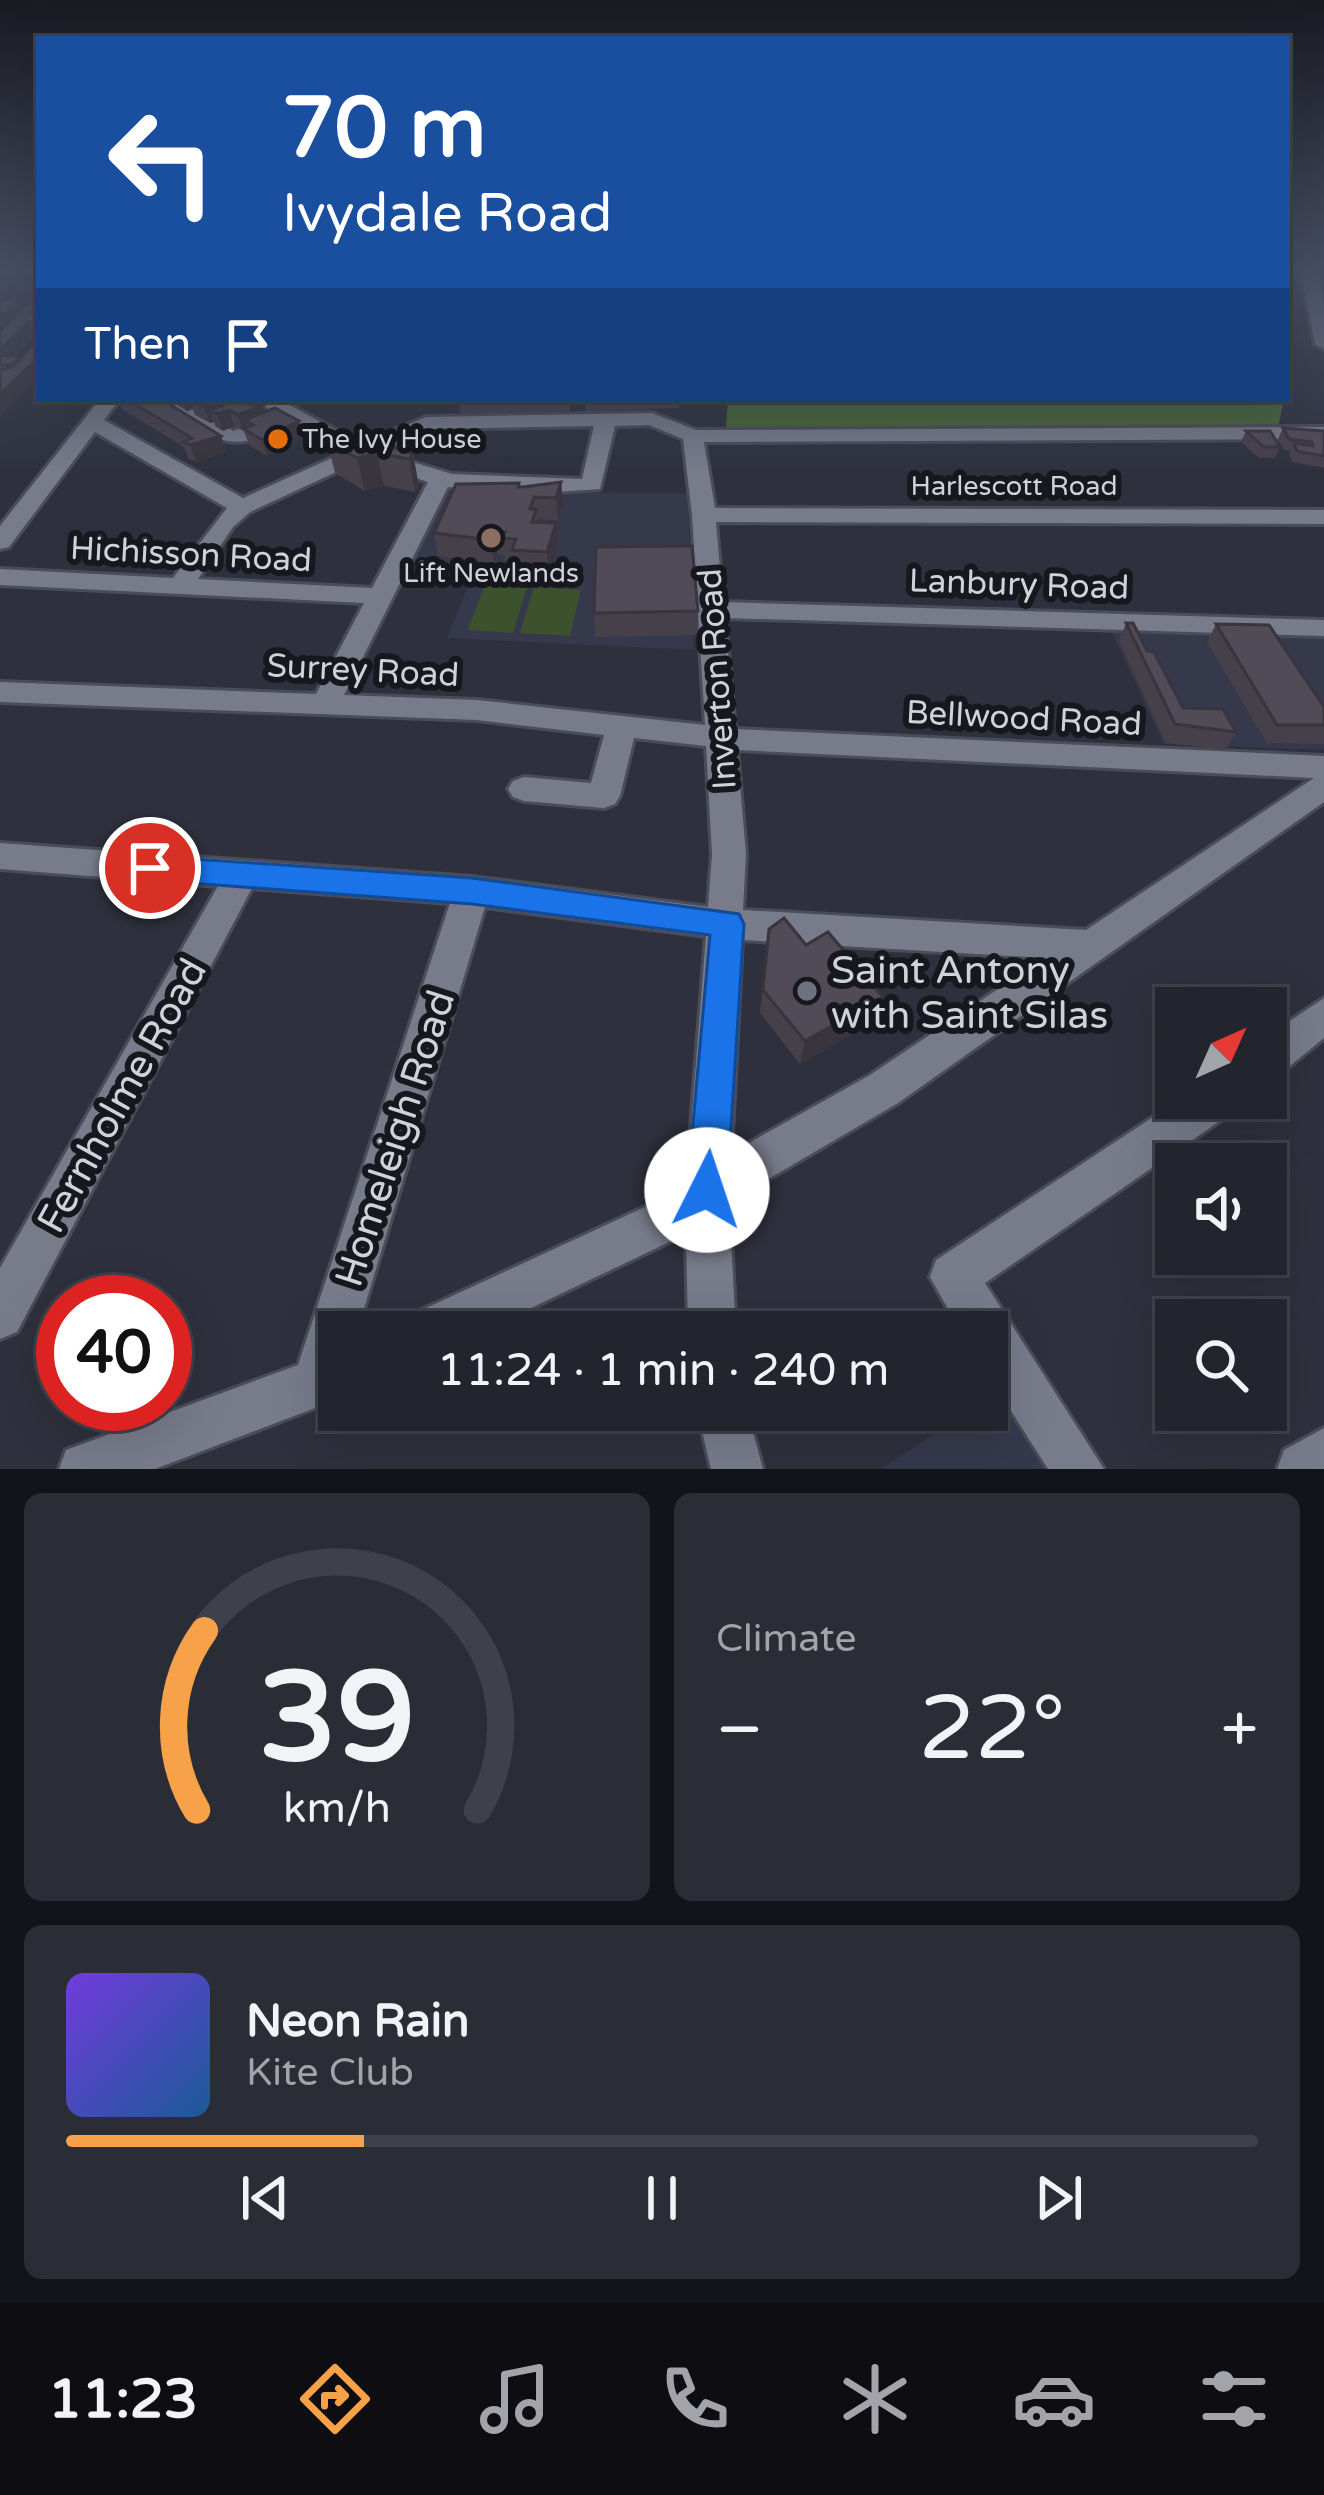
<!DOCTYPE html>
<html lang="en">
<head>
<meta charset="utf-8">
<style>
  :root { --surface:#22242e; --page:#2a2c36; --text:#f1f3f6; --muted:#a2a4aa; --line:#3f414a; --accent:#f7a149 }
  body { margin:0; font-family:"Varela Round",sans-serif; background:var(--page); color:var(--text); height:100vh; display:flex; flex-direction:column; font-size:45px; white-space:nowrap }
  * { box-sizing:border-box; margin:0 }
  p { font-size:39px; color:var(--muted) }
  .icon { flex:none; width:66px; height:66px; fill:none; stroke:currentColor; stroke-width:2; stroke-linecap:round; stroke-linejoin:round }
  .map { position:relative; height:1469px; overflow:hidden }
  .drawer { display:flex; flex-direction:column; gap:24px; padding:24px; background:#131419; flex:1 }
  .drawer>* { flex:none }
  .hud { position:absolute; left:36px; top:36px; width:1254px; height:366px; border-radius:0px; box-shadow:0 12px 48px #0002,0 0 0 3px var(--line); background:#1a4fa0; color:#fff; overflow:hidden }
  .needle { width:78px; rotate:45deg }
  .controls { position:absolute; left:1155px; top:987px; display:grid; gap:24px }
  .controls a { display:grid; place-items:center; width:132px; height:132px; border-radius:0px; background:var(--surface); box-shadow:0 12px 48px #0002,0 0 0 3px var(--line); font-size:60px }
  .speed { position:absolute; left:36px; top:1275px; display:flex; gap:24px; font-size:60px; font-weight:700; text-align:center }
  .speed>* { display:grid; place-content:center; width:156px; height:156px; border-radius:50%; background:var(--surface); box-shadow:0 12px 48px #0002,0 0 0 3px var(--line); line-height:1 }
  .speed .limit { border:18px solid #d22; background:#fff; color:#111 }
  .pin { position:absolute; display:grid; place-items:center; width:102px; height:102px; color:#fff; margin:-51px; border:6px solid #fff; border-radius:50%; box-shadow:0 3px 12px #0007 }
  .me { position:absolute; width:132px; margin:-66px; rotate:4deg; stroke-linejoin:round; filter:drop-shadow(0 0 9px #0008) }
  .turn { display:flex; align-items:center; gap:42px; height:252px; padding:0 48px; font-size:54px }
  .turn .icon { width:156px; height:156px; stroke-width:2.5 }
  .turn b { display:block; font-size:84px; line-height:102px }
  .then { display:flex; align-items:center; height:114px; padding:0 48px; background:#0003; gap:24px; font-size:45px }
  .big { font-size:90px; font-weight:600; line-height:1.1 }
  .drawer .card { flex:1; display:flex; flex-direction:column; justify-content:center; gap:18px; min-width:0; padding:0 42px; border-radius:18px; background:var(--page) }
  .drawer .dial { align-items:center; gap:0 }
  .dial svg { height:312px; overflow:visible; fill:none; stroke:var(--line); stroke-width:7; stroke-linecap:round; text-anchor:middle }
  .dial text { fill:var(--text); stroke:none }
  .song { display:flex; align-items:center; gap:36px }
  .cover { width:144px; height:144px; border-radius:18px; background:linear-gradient(135deg,hsl(260 70% 55%),hsl(210 70% 35%)) }
  .played { height:12px; border-radius:6px; background:linear-gradient(90deg,var(--accent) 25%,var(--line) 25%) }
  .keys { display:flex; justify-content:space-around; direction:ltr }
  .heat { display:flex; justify-content:space-between; align-items:center; font-size:66px; direction:ltr }
  .drawer .tiles { flex:1; display:grid; gap:24px; grid-template-columns:1fr 1fr }
  .card:last-child { grid-column:span 2 }
  .trip { position:absolute; left:318px; top:1311px; width:690px; height:120px; border-radius:0px; background:var(--surface); box-shadow:0 12px 48px #0002,0 0 0 3px var(--line); font-weight:600; line-height:120px; text-align:center }
  .tab-bar { display:flex; height:192px; justify-content:space-around; align-items:center; background:#0e0e12; color:var(--muted) }
  .tab-bar .icon { width:84px; height:84px }
  .tab-bar .selected { color:var(--accent) }
  .tab-bar b { font-size:54px; color:var(--text) }
  .map>svg:first-child { display:block }
</style>
</head>
<body>
<div class="map">
<svg width="1324" height="1469" viewBox="0 0 1324 1469">
  <rect width="100%" height="100%" fill="#2e303d"/>
  <g fill="#36394c">
    <path d="M 443,492 L 688,493 L 694,650 L 447,638 L 471,579 L 405,574 Z"/>
    <path d="M 1111,630 L 1324,635 L 1324,750 L 1164,744 Z"/>
    <path d="M 1000,1390 L 1050,1469 L 881,1469 L 970,1410 L 987,1410 L 987,1398 Z"/>
  </g>
  <g fill="#3b522d">
    <path d="M 485,585 L 527,587 L 513,633 L 468,630 Z"/>
    <path d="M 534,587 L 581,590 L 570,636 L 520,633 Z"/>
  </g>
  <path fill="#486634" d="M 728,399 L 1284,399 L 1277,433 L 738,435 L 726,427 Z"/>
  <g fill="none" stroke-linecap="round" stroke-linejoin="round">
    <g stroke="#4a4c57" stroke-width="6">
      <g id="minor">
        <path d="M 1300,269 L 1316,269 L 1324,305 L 1324,349 L 1315,344 Z"/>
        <path d="M 100,399 L 120,399 L 104,420 L 243,498 L 345,452 L 291,423 C 230,458 215,439 161,407 L 161,399 L 175,399 L 233,431 L 279,416 L 254,399 L 278,399 L 362,444 L 426,417 L 652,413 L 696,430 L 1324,427 L 1324,439 L 704,442 L 715,508 L 1324,510 L 1324,524 L 716,522 L 723,602 L 1324,620 L 1324,636 L 725,618 L 735,729 L 1324,756 L 1324,802 L 898,1103 L 729,1202 L 736,1332 L 688,1332 L 686,1234 L 481,1332 L 404,1332 L 411,1315 L 686,1188 L 706,936 L 485,907 L 357,1332 L 339,1332 L 339,1399 L 155,1469 L 59,1469 L 66,1450 L 298,1365 L 450,903 L 252,888 L 17,1332 L 0,1339 L 0,1268 L 218,886 L 0,869 L 0,843 L 472,877 L 708,907 L 712,854 L 706,746 L 634,738 L 620,796 L 615,804 L 604,808 L 524,801 L 513,797 L 508,789 L 513,781 L 524,777 L 591,783 L 604,735 L 477,720 L 0,702 L 0,682 L 316,694 L 364,603 L 0,585 L 0,569 L 173,578 L 227,508 L 95,432 L 9,547 L 0,549 L 0,526 ZM 649,425 L 683,439 L 692,515 L 705,725 L 477,700 L 344,695 L 448,487 L 527,494 L 600,489 L 615,426 ZM 594,426 L 582,479 L 452,474 L 380,452 L 429,429 ZM 362,460 L 428,482 L 372,588 L 198,579 L 233,527 L 250,512 ZM 737,750 L 1314,778 L 1086,930 L 743,910 L 746,854 ZM 742,940 L 1044,958 L 870,1075 L 731,1153 Z"/>
        <path d="M 1324,998 L 1324,1038 L 1280,1074 L 1266,1080 L 1266,1037 Z"/>
        <path d="M 1182,1098 L 1239,1098 L 1233,1112 L 985,1283 L 1104,1469 L 1048,1469 L 987,1373 L 987,1332 L 961,1332 L 930,1277 L 936,1260 Z"/>
        <path d="M 697,1410 L 747,1410 L 763,1469 L 711,1469 Z"/>
        <path d="M 1324,1428 L 1324,1469 L 1277,1469 L 1284,1450 Z"/>
      </g>
    </g>
    <use href="#minor" fill="#787b8a" fill-rule="evenodd"/>
  </g>
  <g fill="#46404b" fill-rule="evenodd">
    <path d="M 21,297 L 25,306 L 39,304 L 39,379 L 0,415 L 0,301 ZM 34,336 L 39,336 L 21,358 L 16,356 Z"/>
    <path d="M 118,399 L 161,399 L 221,436 L 226,452 L 196,462 L 188,458 L 184,447 L 122,409 Z"/>
    <path d="M 166,399 L 248,399 L 249,404 L 263,412 L 299,421 L 304,438 L 293,442 L 293,445 L 267,456 L 249,445 L 244,431 L 234,426 L 223,431 L 215,426 L 214,422 L 210,423 L 195,415 L 193,409 L 187,411 L 172,402 L 171,400 Z"/>
    <path d="M 458,399 L 570,399 L 570,411 L 460,414 Z"/>
    <path d="M 585,399 L 679,399 L 679,408 L 586,411 Z"/>
    <path d="M 1283,428 L 1324,431 L 1324,468 L 1292,462 L 1289,454 L 1291,451 L 1284,450 L 1278,439 Z"/>
    <path d="M 1246,431 L 1280,447 L 1275,458 L 1259,458 L 1241,442 Z"/>
    <path d="M 327,441 L 413,454 L 419,487 L 415,492 L 384,486 L 365,491 L 335,473 Z"/>
    <path d="M 561,482 L 563,505 L 558,520 L 537,519 L 537,522 L 556,523 L 558,546 L 549,575 L 515,573 L 513,562 L 505,561 L 505,555 L 497,554 L 494,563 L 438,556 L 434,533 L 520,487 Z"/>
    <path d="M 698,611 L 697,635 L 595,637 L 594,613 Z"/>
    <path d="M 1126,623 L 1147,651 L 1183,708 L 1236,732 L 1226,750 L 1166,743 L 1119,641 Z"/>
    <path d="M 1216,624 L 1324,707 L 1324,744 L 1267,743 L 1207,642 Z"/>
    <path d="M 766,952 L 876,1020 L 800,1064 L 760,1013 Z"/>
  </g>
  <g fill="#39343d">
    <path d="M 21,297 L 27,312 L 0,338 L 0,317 Z"/>
    <path d="M 28,322 L 34,336 L 7,365 L 0,365 L 0,350 Z"/>
    <path d="M 20,356 L 26,369 L 39,357 L 39,379 L 2,415 L 0,411 L 0,394 L 17,378 L 11,365 Z"/>
    <path d="M 183,399 L 189,399 L 193,409 L 187,411 Z"/>
    <path d="M 248,399 L 251,410 L 261,406 L 266,422 L 253,425 L 245,420 L 248,429 L 243,431 L 238,415 L 243,401 Z"/>
    <path d="M 216,403 L 219,414 L 229,410 L 234,426 L 223,431 L 217,414 L 210,410 L 214,422 L 210,423 L 204,407 Z"/>
    <path d="M 299,421 L 304,438 L 293,442 L 293,445 L 267,456 L 262,440 Z"/>
    <path d="M 221,436 L 226,452 L 196,462 L 190,445 Z"/>
    <path d="M 377,453 L 384,486 L 365,491 L 357,458 Z"/>
    <path d="M 413,454 L 419,487 L 415,492 L 409,459 Z"/>
    <path d="M 561,482 L 563,505 L 558,520 L 556,498 Z"/>
    <path d="M 556,523 L 558,546 L 549,575 L 547,552 Z"/>
    <path d="M 494,531 L 497,554 L 494,563 L 491,540 Z"/>
    <path d="M 883,997 L 876,1020 L 800,1064 L 805,1041 Z"/>
  </g>
  <g fill="#514a57" stroke="#39343d" stroke-width="3">
    <path d="M 21,297 L 0,317 L 0,301 Z"/>
    <path d="M 39,304 L 32,312 L 39,310 L 39,321 L 28,322 L 0,350 L 0,332 L 26,305 Z"/>
    <path d="M 39,336 L 39,357 L 0,394 L 0,370 L 13,367 Z"/>
    <path d="M 0,356 L 20,356 L 11,365 L 0,365 Z"/>
    <path d="M 126,399 L 161,399 L 221,436 L 190,445 L 183,442 L 192,438 Z"/>
    <path d="M 190,399 L 248,399 L 243,401 L 248,404 L 261,406 L 238,415 L 229,410 L 217,414 L 210,410 L 222,406 L 216,403 L 204,407 Z"/>
    <path d="M 275,408 L 299,421 L 286,427 L 289,429 L 262,440 L 243,428 L 253,425 L 245,420 Z"/>
    <path d="M 1283,428 L 1324,431 L 1324,456 L 1297,451 L 1294,443 L 1313,446 L 1312,442 L 1289,439 Z"/>
    <path d="M 1246,431 L 1270,431 L 1280,447 L 1264,447 Z"/>
    <path d="M 347,432 L 413,454 L 409,459 L 377,453 L 357,458 L 327,441 Z"/>
    <path d="M 561,482 L 556,498 L 534,497 L 530,509 L 536,509 L 532,522 L 556,523 L 547,552 L 512,550 L 516,539 L 502,538 L 505,532 L 494,531 L 491,540 L 434,533 L 456,484 L 519,483 L 518,487 L 523,487 Z"/>
    <path d="M 692,546 L 698,611 L 594,613 L 596,547 Z"/>
    <path d="M 1126,623 L 1133,623 L 1147,651 L 1154,652 L 1183,708 L 1223,709 L 1236,732 L 1175,724 Z"/>
    <path d="M 1216,624 L 1269,625 L 1324,707 L 1324,725 L 1277,725 Z"/>
    <path d="M 784,918 L 806,945 L 828,932 L 883,997 L 805,1041 L 763,990 L 769,929 Z"/>
  </g>
  <linearGradient id="sky" x2="0" y2="1"><stop stop-color="#191a22"/><stop offset="0.57" stop-color="#464e62"/><stop offset="1" stop-color="#464e62" stop-opacity="0"/></linearGradient>
  <rect width="1324" height="474" fill="url(#sky)"/>
  <path fill="#1a73e8" stroke="#114b97" stroke-width="3" d="M 150,856 L 472,878 L 739,914 L 744,924 L 727,1190 L 722,1204 L 707,1210 L 693,1204 L 687,1190 L 710,935 L 472,904 L 150,880 L 139,877 L 135,868 L 139,860 Z"/>
  <circle fill="#e8710a" stroke="#17181e" stroke-width="4.5" cx="278" cy="439" r="12"/>
  <circle fill="#8d6e63" stroke="#17181e" stroke-width="4.5" cx="491" cy="538" r="12"/>
  <circle fill="#6b7280" stroke="#17181e" stroke-width="4.5" cx="807" cy="991" r="12"/>
  <g text-anchor="middle" stroke-width="12" stroke-linejoin="round" paint-order="stroke">
    <g font-size="27" fill="#d0d2da" stroke="#17181e" text-anchor="start">
      <text x="302" y="448">The Ivy House</text>
      <text x="491" y="582" text-anchor="middle">Lift Newlands</text>
    </g>
    <g font-size="27" fill="#d0d2da" stroke="#17181e">
      <text x="1014" y="495">Harlescott Road</text>
    </g>
    <g font-size="33" fill="#d0d2da" stroke="#17181e">
      <text transform="translate(191 553) rotate(3)" y="12">Hichisson Road</text>
      <text transform="translate(1019 583) rotate(2)" y="12">Lanbury Road</text>
      <text transform="translate(363 669) rotate(3)" y="12">Surrey Road</text>
      <text transform="translate(716 679) rotate(-94)" y="12">Inverton Road</text>
      <text transform="translate(1024 717) rotate(3)" y="12">Bellwood Road</text>
    </g>
    <g font-size="39" fill="#d0d2da" stroke="#17181e" text-anchor="start">
      <text x="831" y="983">Saint Antony<tspan x="831" dy="45">with Saint Silas</tspan></text>
    </g>
    <g font-size="39" fill="#d0d2da" stroke="#17181e">
      <text transform="translate(121 1095) rotate(-61)" y="14">Fernholme Road</text>
      <text transform="translate(394 1138) rotate(-72)" y="14">Homeleigh Road</text>
    </g>
  </g>
</svg>
<div class="controls">
<a><svg class="needle" viewBox="-14 -14 28 28"><path d="M0-13l5 13h-10z" fill="#e53935"/><path d="M0 13l5-13h-10z" fill="#a2a4aa"/></svg></a>
<a><svg class="icon" aria-label="sound" viewBox="0 0 24 24"><path d="M4 9h4l5-4v14l-5-4H4zM17 9q2 3 0 6"/></svg></a>
<a><svg class="icon" aria-label="search" viewBox="0 0 24 24"><circle cx="10" cy="10" r="6"/><path d="M15 15l6 6"/></svg></a>
</div>
<div class="speed"><div class="limit">40</div></div>
<div class="pin" style="left:150px;top:868px;background:#d93025"><svg class="icon" aria-label="arrive" viewBox="0 0 24 24"><path d="M6 21V4h12l-3 4 3 4H6"/></svg></div>
<svg class="me" style="left:707px;top:1190px" viewBox="-20 -20 40 40"><circle r="19" fill="#fff"/><path d="M0-13L10 11 0 6-10 11z" fill="#1a73e8"/></svg>
<div class="trip">11:24 · 1 min · 240 m</div>
<div class="hud">
<div class="turn"><svg class="icon" aria-label="left" viewBox="0 0 24 24"><path d="M17 20v-9H6M10 6l-5 5 5 5"/></svg><div><b>70 m</b>Ivydale Road</div></div>
<div class="then">Then<svg class="icon" aria-label="arrive" viewBox="0 0 24 24"><path d="M6 21V4h12l-3 4 3 4H6"/></svg></div>
</div>
</div>
<section class="drawer">
<div class="tiles">
<div class="card dial"><svg viewBox="0 0 100 80">
<path d="M14 69A42 42 0 1 1 86 69"/>
<path d="M14 69A42 42 0 0 1 16 23" stroke="#f7a149"/>
<text x="50" y="56" font-size="32" font-weight="700">39</text>
<text x="50" y="72" font-size="11">km/h</text>
</svg></div>
<div class="card"><p>Climate</p>
<div class="heat"><a>−</a><b class="big">22°</b><a>+</a></div>
</div>
<div class="card">
<div class="song"><i class="cover"></i><div><b>Neon Rain</b><p>Kite Club</p></div></div>
<div class="played"></div>
<div class="keys"><svg class="icon" aria-label="previous" viewBox="0 0 24 24"><path d="M18 5L8 12l10 7zM5 5v14"/></svg><svg class="icon" aria-label="pause" viewBox="0 0 24 24"><path d="M8 5v14M16 5v14"/></svg><svg class="icon" aria-label="next" viewBox="0 0 24 24"><path d="M6 5l10 7-10 7zM19 5v14"/></svg></div>
</div>
</div>
</section>
<nav class="tab-bar">
<b>11:23</b>
<svg class="icon selected" aria-label="directions" viewBox="0 0 24 24"><path d="M12 3l9 9-9 9-9-9zM9 14v-3h6M13 9l2 2-2 2"/></svg>
<svg class="icon" aria-label="music" viewBox="0 0 24 24"><path d="M9 18V5l10-2v13"/><circle cx="6" cy="18" r="3"/><circle cx="16" cy="16" r="3"/></svg>
<svg class="icon" aria-label="phone" viewBox="0 0 24 24"><path d="M5 4h4l2 5-3 2q2 4 5 5l2-3 5 2v4C11 20 4 13 5 4z"/></svg>
<svg class="icon" aria-label="climate" viewBox="0 0 24 24"><path d="M12 3v18M4 7l16 10M4 17L20 7"/></svg>
<svg class="icon" aria-label="car" viewBox="0 0 24 24"><path d="M5 17H2v-5l4-1 3-4h7l3 4 3 1v5h-3M9 17h6M6 11h13"/><circle cx="7" cy="17" r="2"/><circle cx="17" cy="17" r="2"/></svg>
<svg class="icon" aria-label="filters" viewBox="0 0 24 24"><path d="M4 7h16M4 17h16"/><circle cx="9" cy="7" r="2"/><circle cx="15" cy="17" r="2"/></svg>
</nav>
</body>
</html>
